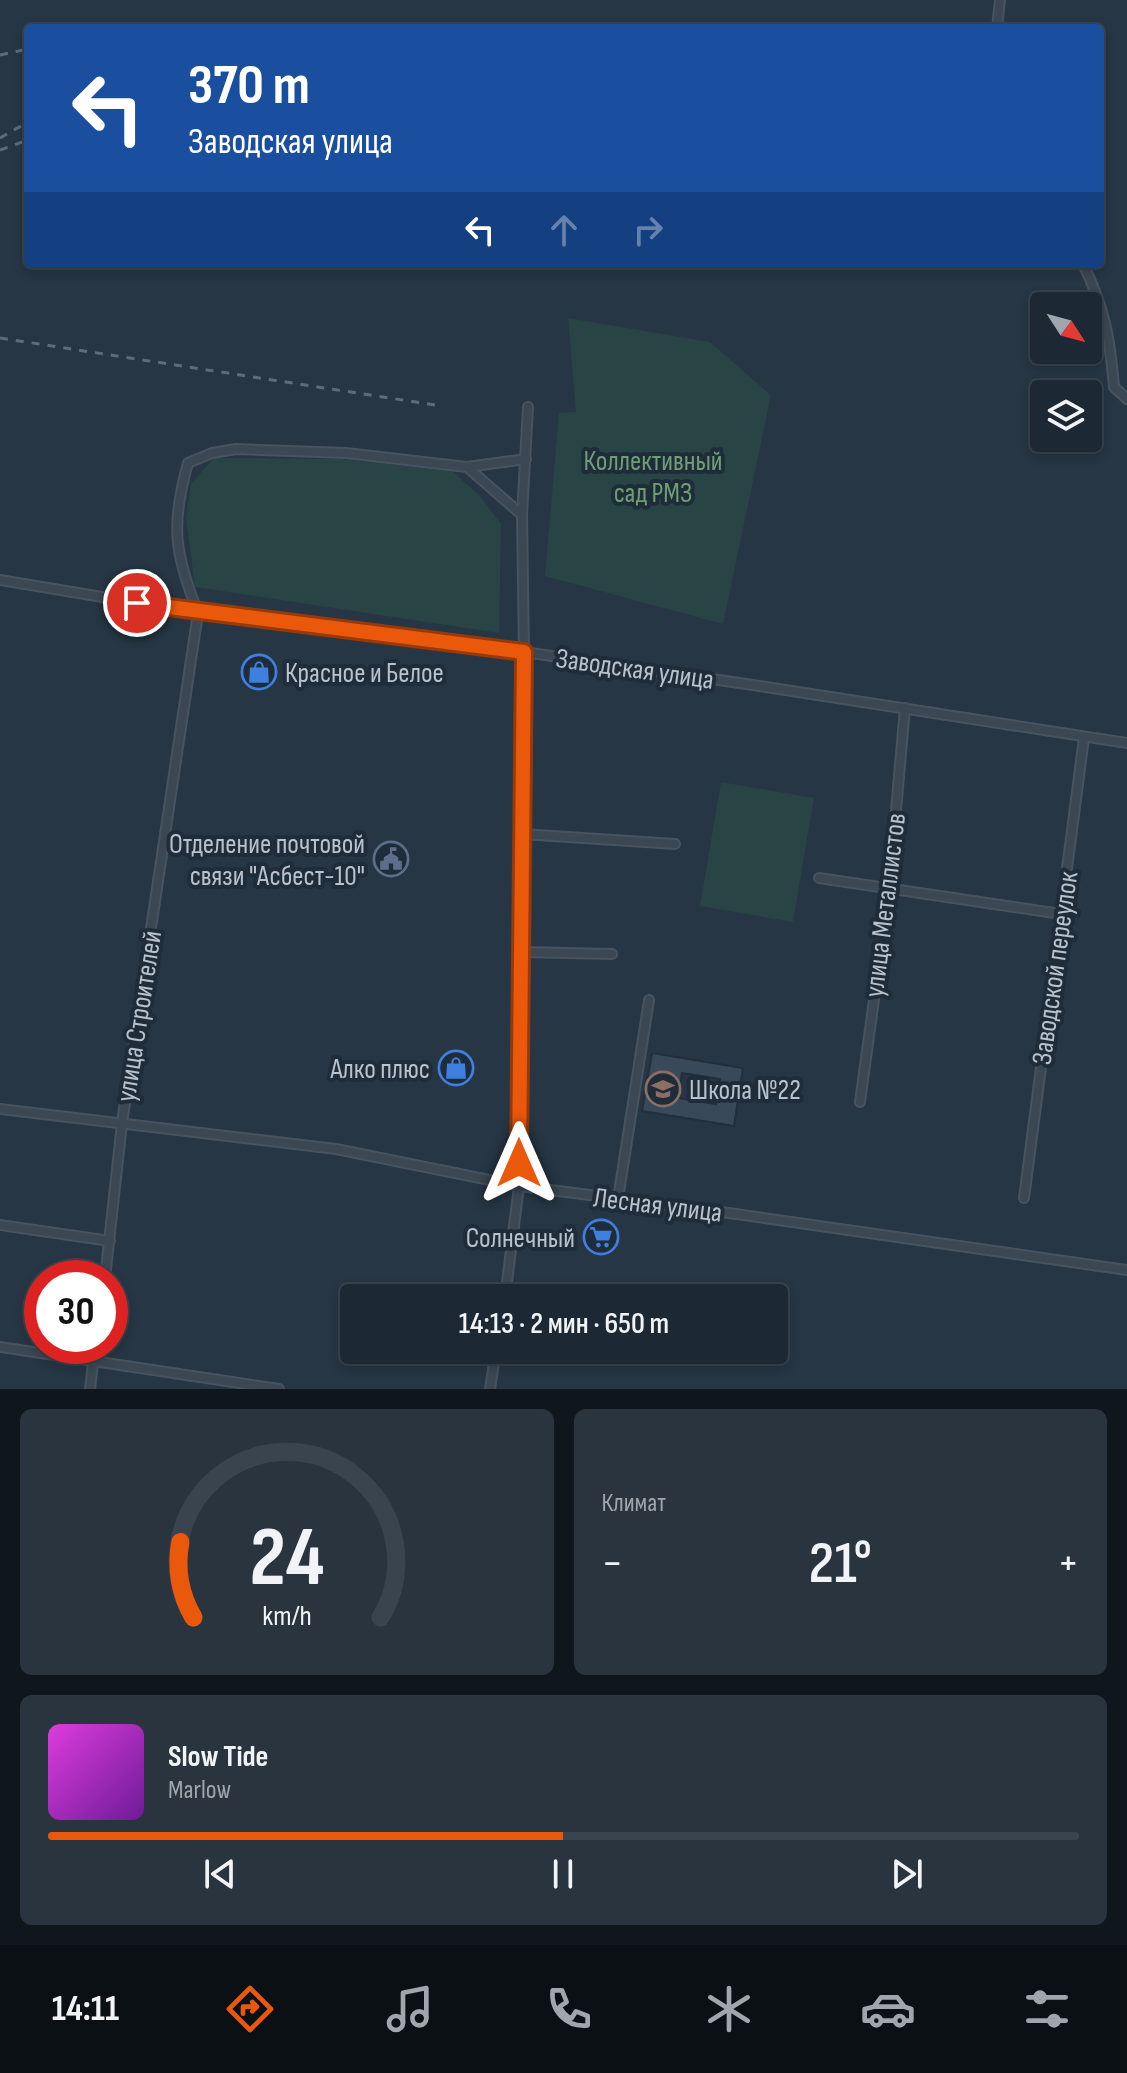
<!DOCTYPE html>
<html lang="ru">
<head>
<meta charset="utf-8">
<style>
  :root { --surface:#1c2833; --page:#29343f; --text:#f1f3f6; --muted:#a0a6ac; --line:#3a444e; --accent:#ea580c }
  body { margin:0; font-family:"Sofia Sans Condensed",sans-serif; background:var(--page); color:var(--text); height:100vh; display:flex; flex-direction:column; font-size:30px; white-space:nowrap }
  * { box-sizing:border-box; margin:0 }
  p { font-size:26px; color:var(--muted) }
  .icon { flex:none; width:44px; height:44px; fill:none; stroke:currentColor; stroke-width:2; stroke-linecap:round; stroke-linejoin:round }
  .map { position:relative; height:1389px; overflow:hidden }
  .sheet { display:flex; flex-direction:column; gap:20px; padding:20px; background:#0f161c; flex:1 }
  .sheet>* { flex:none }
  .top-card { position:absolute; left:24px; top:24px; width:1080px; height:244px; border-radius:8px; box-shadow:0 4px 12px #0003,0 0 0 2px var(--line); background:#1a4fa0; color:#fff; overflow:hidden }
  .needle { width:52px; rotate:126deg }
  .buttons { position:absolute; left:1030px; top:292px; display:grid; gap:16px }
  .buttons a { display:grid; place-items:center; width:72px; height:72px; border-radius:8px; background:var(--surface); box-shadow:0 4px 12px #0003,0 0 0 2px var(--line); font-size:40px }
  .speed { position:absolute; left:24px; top:1260px; display:flex; gap:16px; font-size:40px; font-weight:700; text-align:center }
  .speed>* { display:grid; place-content:center; width:104px; height:104px; border-radius:50%; background:var(--surface); box-shadow:0 4px 12px #0003,0 0 0 2px var(--line); line-height:1 }
  .speed .limit { border:12px solid #d22; background:#fff; color:#111 }
  .pin { position:absolute; display:grid; place-items:center; width:68px; height:68px; color:#fff; margin:-34px; border:4px solid #fff; border-radius:50%; box-shadow:0 2px 8px #0007 }
  .me { position:absolute; width:88px; margin:-44px; rotate:0deg; stroke-linejoin:round; filter:drop-shadow(0 0 6px #0008) }
  .turn { display:flex; align-items:center; gap:28px; height:168px; padding:0 32px; font-size:36px }
  .turn .icon { width:104px; height:104px; stroke-width:2.5 }
  .turn b { display:block; font-size:56px; line-height:68px }
  .lanes { display:flex; align-items:center; height:76px; padding:0 32px; background:#0003; justify-content:center; gap:40px; direction:ltr }
  .lanes .off { opacity:.35 }
  .big { font-size:60px; font-weight:600; line-height:1.1 }
  .sheet .card { flex:1; display:flex; flex-direction:column; justify-content:center; gap:12px; min-width:0; padding:0 28px; border-radius:12px; background:var(--page) }
  .sheet .dial { align-items:center; gap:0 }
  .dial svg { height:208px; overflow:visible; fill:none; stroke:var(--line); stroke-width:7; stroke-linecap:round; text-anchor:middle }
  .dial text { fill:var(--text); stroke:none }
  .song { display:flex; align-items:center; gap:24px }
  .cover { width:96px; height:96px; border-radius:12px; background:linear-gradient(135deg,hsl(300 70% 55%),hsl(280 70% 35%)) }
  .played { height:8px; border-radius:4px; background:linear-gradient(90deg,var(--accent) 50%,var(--line) 50%) }
  .keys { display:flex; justify-content:space-around; direction:ltr }
  .heat { display:flex; justify-content:space-between; align-items:center; font-size:44px; direction:ltr }
  .sheet .tiles { flex:1; display:grid; gap:20px; grid-template-columns:1fr 1fr }
  .card:last-child { grid-column:span 2 }
  .trip { position:absolute; left:340px; top:1284px; width:448px; height:80px; border-radius:8px; background:var(--surface); box-shadow:0 4px 12px #0003,0 0 0 2px var(--line); font-weight:600; line-height:80px; text-align:center }
  .menu { display:flex; height:128px; justify-content:space-around; align-items:center; background:#0b1014; color:var(--muted) }
  .menu .icon { width:56px; height:56px }
  .menu .current { color:var(--accent) }
  .menu b { font-size:36px; color:var(--text) }
  .map>svg:first-child { display:block }
</style>
</head>
<body>
<div class="map">
<svg width="1127" height="1389" viewBox="0 0 1127 1389">
  <rect width="100%" height="100%" fill="#263644"/>
  <g fill="#294445">
    <path d="M 568,318 L 710,342 L 771,395 L 723,624 L 545,576 L 559,413 L 576,412 Z"/>
    <path d="M 214,458 L 340,459 L 452,471 L 480,496 L 501,524 L 499,633 L 195,587 L 186,518 L 191,484 Z"/>
    <path d="M 721,782 L 814,798 L 793,922 L 700,906 Z"/>
  </g>
  <path fill="#384a5a" stroke="#222e3b" stroke-width="2" fill-rule="evenodd" d="M 652,1053 L 743,1068 L 734,1126 L 642,1111 ZM 682,1073 L 720,1079 L 716,1104 L 678,1098 Z"/>
  <g fill="none" stroke-linecap="round" stroke-linejoin="round">
    <g stroke="#485360" stroke-width="12">
      <g id="minor">
        <path d="M 997,28 L 1000,0"/>
        <path d="M 1083,264 C 1105,309 1110,338 1114,387 L 1127,399"/>
        <path d="M 467,467 L 526,459"/>
        <path d="M 0,580 L 198,613 L 524,652 L 753,685 L 1127,743"/>
        <path d="M 522,834 L 675,844"/>
        <path d="M 819,878 L 1061,914"/>
        <path d="M 521,952 L 612,954"/>
        <path d="M 860,1102 L 889,890 L 905,708"/>
        <path d="M 0,1109 L 336,1149 L 519,1186 L 715,1211 L 1127,1270"/>
        <path d="M 1024,1198 L 1084,738"/>
        <path d="M 618,1199 L 649,1000"/>
        <path d="M 0,1225 L 110,1241"/>
        <path d="M 105,1278 L 122,1123 L 198,613 C 175,552 170,527 188,463 L 212,453 L 236,449 L 346,453 L 467,467 L 522,515"/>
        <path d="M 505,1298 L 519,1186 L 524,652 L 522,515 L 528,407"/>
        <path d="M 0,1347 L 279,1389"/>
        <path d="M 90,1389 L 95,1346"/>
        <path d="M 490,1389 L 496,1350"/>
      </g>
    </g>
    <use href="#minor" stroke="#3b4753" stroke-width="8"/>
    <g stroke="#5d6c7a" stroke-width="3" stroke-dasharray="8 8" stroke-linecap="butt">
      <path d="M 208,28 L 220,21"/>
      <path d="M 0,55 L 28,49"/>
      <path d="M 0,138 L 28,122"/>
      <path d="M 0,150 L 28,140"/>
      <path d="M 0,338 L 435,405"/>
    </g>
  </g>
  <g fill="none" stroke-linecap="round" stroke-linejoin="round">
    <g stroke="#983908" stroke-width="20">
      <path id="route" d="M 137,603 L 524,652 L 519,1163"/>
    </g>
    <use href="#route" stroke="#ea580c" stroke-width="14"/>
  </g>
  <defs>
    <g id="shop-ring" transform="scale(1.8)"><circle r="9.5" fill="#1f2c39" stroke="#3f7fe0" stroke-width="1.5"/><path d="M-5-2.5h2.3a2.7 3.5 0 0 1 5.4 0H5L5.5 6h-11ZM-1.5-2.5h3a1.5 2.3 0 0 0-3 0Z" fill="#3f7fe0"/></g>
    <g id="civic-ring" transform="scale(1.8)"><circle r="9.5" fill="#1f2c39" stroke="#5c6f8a" stroke-width="1.5"/><path d="M-.6-6.5H3V-4.5H.6V-3L4-1V1h2V6H-6V1h2V-1L-.6-3ZM-1.2 2.5V6h2.4V2.5Z" fill="#5c6f8a"/></g>
    <g id="school-ring" transform="scale(1.8)"><circle r="9.5" fill="#1f2c39" stroke="#8d6e63" stroke-width="1.5"/><path d="M0-5L7-2L0 1L-7-2ZM-4 1L0 2.5L4 1V4Q0 6-4 4Z" fill="#8d6e63"/></g>
    <g id="supermarket-ring" transform="scale(1.8)"><circle r="9.5" fill="#1f2c39" stroke="#3f7fe0" stroke-width="1.5"/><path d="M-6-5.5h2.5l.6 2H6L4.5 2H-2.5L-4.4-4H-6ZM-1.5 3.2a1.3 1.3 0 1 0 .1 0ZM3 3.2a1.3 1.3 0 1 0 .1 0Z" fill="#3f7fe0"/></g>
  </defs>
  <g fill-rule="evenodd">
    <use href="#shop-ring" x="259" y="672"/>
    <use href="#civic-ring" x="391" y="859"/>
    <use href="#shop-ring" x="456" y="1068"/>
    <use href="#school-ring" x="663" y="1089"/>
    <use href="#supermarket-ring" x="601" y="1237"/>
  </g>
  <g text-anchor="middle" stroke-width="8" stroke-linejoin="round" paint-order="stroke">
    <g font-size="28" fill="#6f9e75" stroke="#1f2c39">
      <text x="653" y="470">Коллективный<tspan x="653" dy="32">сад РМЗ</tspan></text>
    </g>
    <g font-size="28" fill="#b8c2cd" stroke="#1f2c39">
      <text transform="translate(635 668) rotate(8)" y="10">Заводская улица</text>
      <text transform="translate(884 905) rotate(-83)" y="10">улица Металлистов</text>
      <text transform="translate(1054 968) rotate(-82)" y="10">Заводской переулок</text>
      <text transform="translate(138 1016) rotate(-81)" y="10">улица Строителей</text>
      <text transform="translate(658 1204) rotate(7)" y="10">Лесная улица</text>
    </g>
    <g font-size="28" fill="#b8c2cd" stroke="#1f2c39" text-anchor="end">
      <text x="285" y="682" text-anchor="start">Красное и Белое</text>
      <text x="365" y="853">Отделение почтовой<tspan x="365" dy="32">связи "Асбест-10"</tspan></text>
      <text x="430" y="1078">Алко плюс</text>
      <text x="689" y="1099" text-anchor="start">Школа №22</text>
      <text x="575" y="1247">Солнечный</text>
    </g>
  </g>
</svg>
<div class="buttons">
<a><svg class="needle" viewBox="-14 -14 28 28"><path d="M0-13l5 13h-10z" fill="#e53935"/><path d="M0 13l5-13h-10z" fill="#a0a6ac"/></svg></a>
<a><svg class="icon" aria-label="layers" viewBox="0 0 24 24"><path d="M12 4l9 5-9 5-9-5zM3 14l9 5 9-5"/></svg></a>
</div>
<div class="speed"><div class="limit">30</div></div>
<div class="pin" style="left:137px;top:603px;background:#d93025"><svg class="icon" aria-label="arrive" viewBox="0 0 24 24"><path d="M6 21V4h12l-3 4 3 4H6"/></svg></div>
<svg class="me" style="left:519px;top:1163px" viewBox="-20 -20 40 40"><path d="M0-17L14 15 0 8-14 15z" fill="#ea580c" stroke="#fff" stroke-width="4"/></svg>
<div class="trip">14:13 · 2 мин · 650 m</div>
<div class="top-card">
<div class="turn"><svg class="icon" aria-label="left" viewBox="0 0 24 24"><path d="M17 20v-9H6M10 6l-5 5 5 5"/></svg><div><b>370 m</b>Заводская улица</div></div>
<div class="lanes"><svg class="icon" aria-label="left" viewBox="0 0 24 24"><path d="M17 20v-9H6M10 6l-5 5 5 5"/></svg><svg class="icon off" aria-label="ahead" viewBox="0 0 24 24"><path d="M12 20V5M6 11l6-6 6 6"/></svg><svg class="icon off" aria-label="right" viewBox="0 0 24 24"><path d="M7 20v-9h11M14 6l5 5-5 5"/></svg></div>
</div>
</div>
<section class="sheet">
<div class="tiles">
<div class="card dial"><svg viewBox="0 0 100 80">
<path d="M14 69A42 42 0 1 1 86 69"/>
<path d="M14 69A42 42 0 0 1 9 40" stroke="#ea580c"/>
<text x="50" y="56" font-size="32" font-weight="700">24</text>
<text x="50" y="72" font-size="11">km/h</text>
</svg></div>
<div class="card"><p>Климат</p>
<div class="heat"><a>−</a><b class="big">21°</b><a>+</a></div>
</div>
<div class="card">
<div class="song"><i class="cover"></i><div><b>Slow Tide</b><p>Marlow</p></div></div>
<div class="played"></div>
<div class="keys"><svg class="icon" aria-label="previous" viewBox="0 0 24 24"><path d="M18 5L8 12l10 7zM5 5v14"/></svg><svg class="icon" aria-label="pause" viewBox="0 0 24 24"><path d="M8 5v14M16 5v14"/></svg><svg class="icon" aria-label="next" viewBox="0 0 24 24"><path d="M6 5l10 7-10 7zM19 5v14"/></svg></div>
</div>
</div>
</section>
<nav class="menu">
<b>14:11</b>
<svg class="icon current" aria-label="directions" viewBox="0 0 24 24"><path d="M12 3l9 9-9 9-9-9zM9 14v-3h6M13 9l2 2-2 2"/></svg>
<svg class="icon" aria-label="music" viewBox="0 0 24 24"><path d="M9 18V5l10-2v13"/><circle cx="6" cy="18" r="3"/><circle cx="16" cy="16" r="3"/></svg>
<svg class="icon" aria-label="phone" viewBox="0 0 24 24"><path d="M5 4h4l2 5-3 2q2 4 5 5l2-3 5 2v4C11 20 4 13 5 4z"/></svg>
<svg class="icon" aria-label="climate" viewBox="0 0 24 24"><path d="M12 3v18M4 7l16 10M4 17L20 7"/></svg>
<svg class="icon" aria-label="car" viewBox="0 0 24 24"><path d="M5 17H2v-5l4-1 3-4h7l3 4 3 1v5h-3M9 17h6M6 11h13"/><circle cx="7" cy="17" r="2"/><circle cx="17" cy="17" r="2"/></svg>
<svg class="icon" aria-label="filters" viewBox="0 0 24 24"><path d="M4 7h16M4 17h16"/><circle cx="9" cy="7" r="2"/><circle cx="15" cy="17" r="2"/></svg>
</nav>
</body>
</html>
